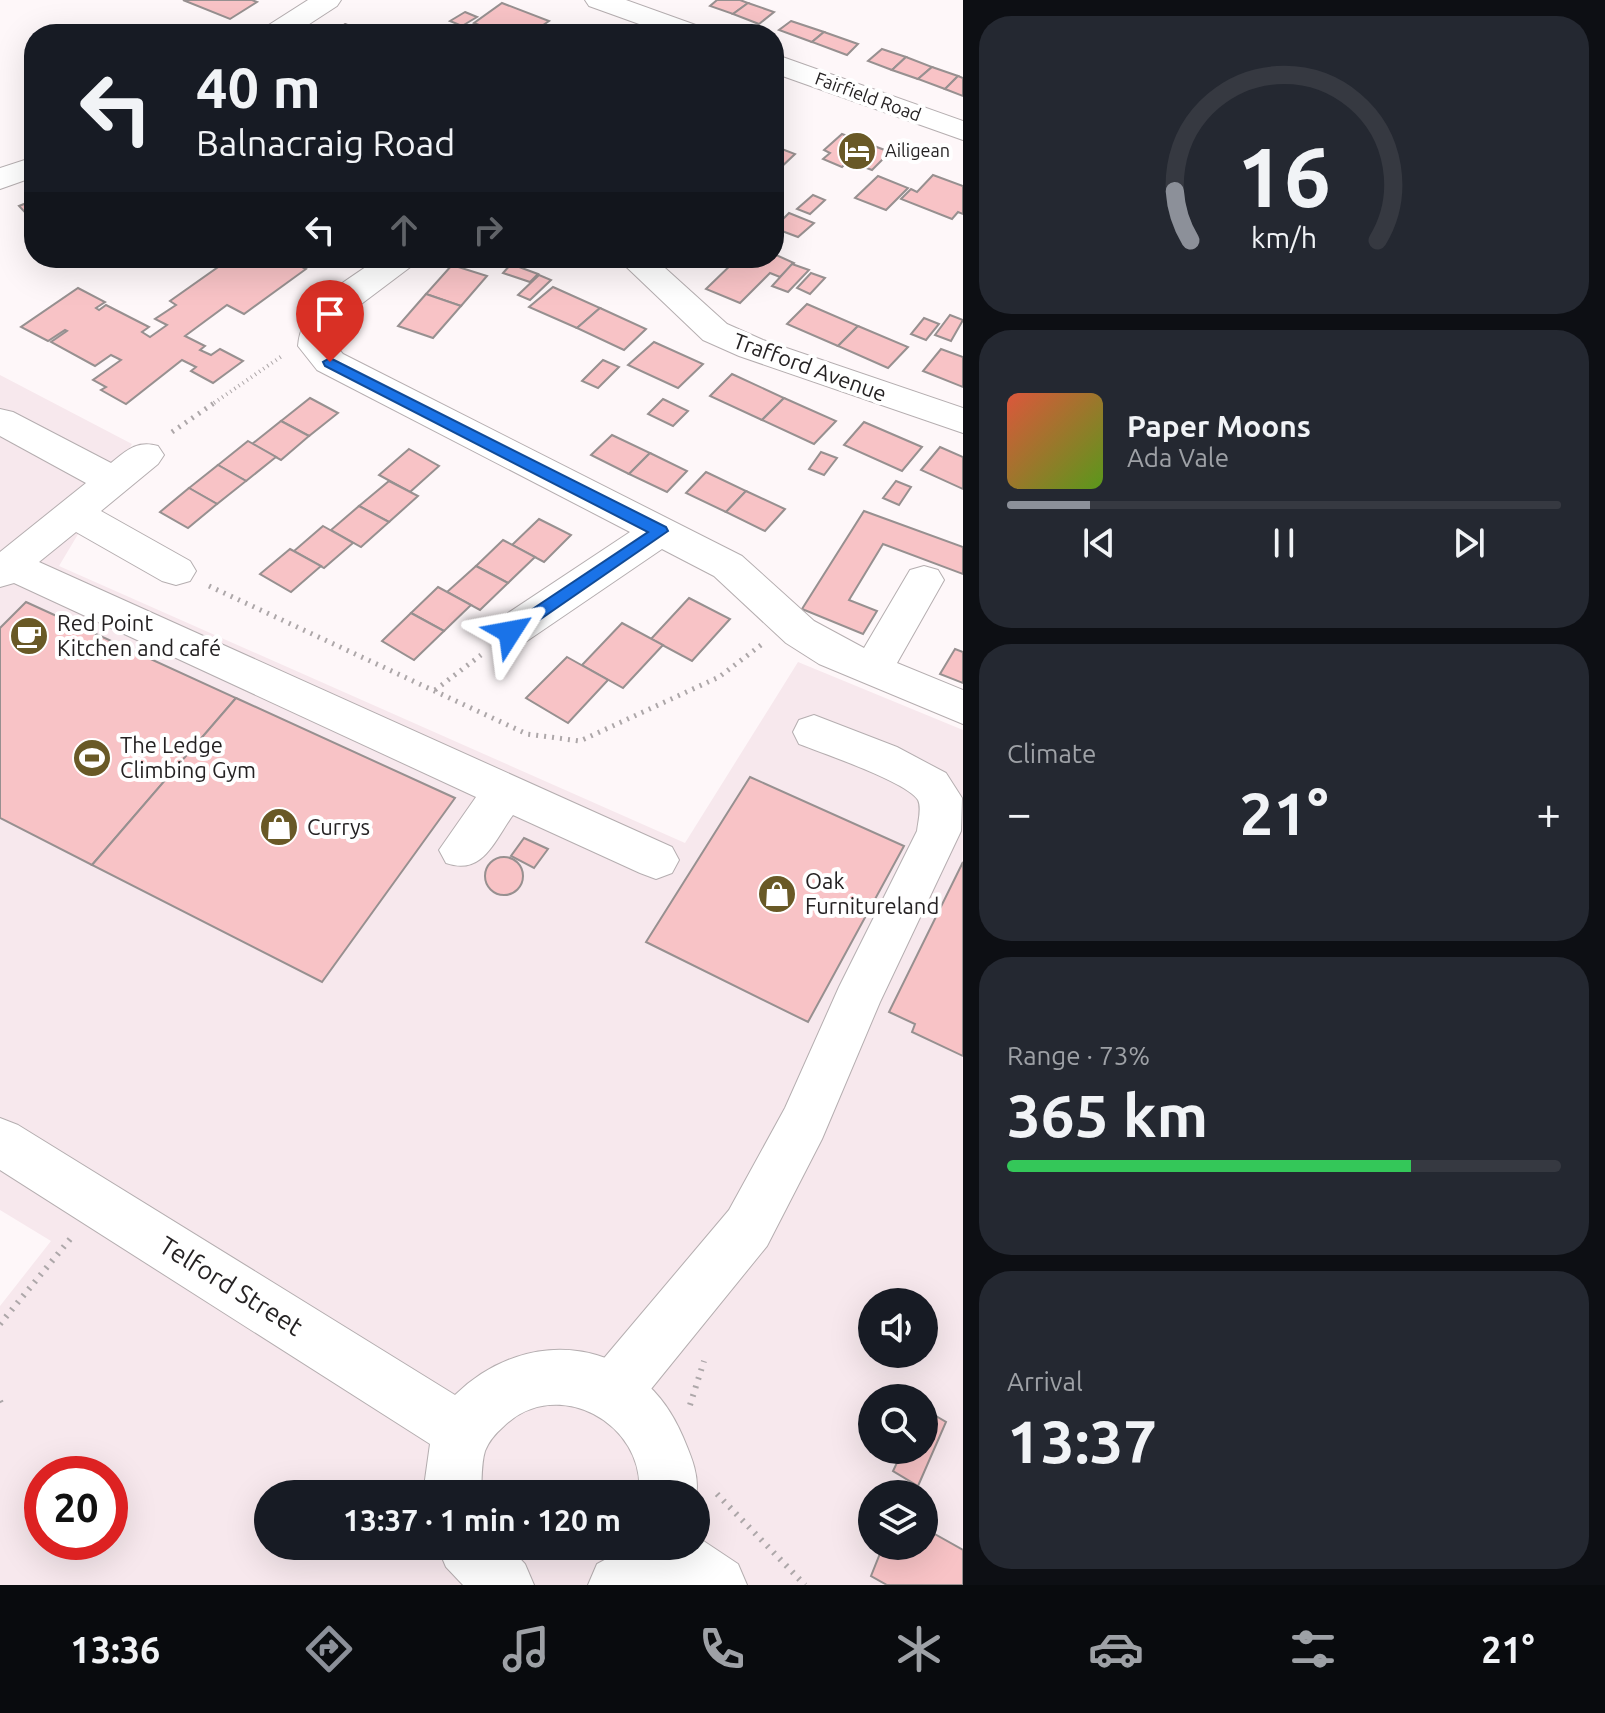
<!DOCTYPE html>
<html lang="en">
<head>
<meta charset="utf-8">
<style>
  :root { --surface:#171b24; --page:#242831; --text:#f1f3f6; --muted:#9ea1a6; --line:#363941; --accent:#8c9099 }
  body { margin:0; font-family:Ubuntu,sans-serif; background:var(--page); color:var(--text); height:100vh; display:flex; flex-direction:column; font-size:30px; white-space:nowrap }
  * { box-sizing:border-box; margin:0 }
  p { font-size:26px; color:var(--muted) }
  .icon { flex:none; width:44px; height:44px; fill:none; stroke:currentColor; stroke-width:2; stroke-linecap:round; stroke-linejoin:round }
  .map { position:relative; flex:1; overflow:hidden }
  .drawer { display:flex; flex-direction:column; gap:16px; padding:16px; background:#0d0f14; width:642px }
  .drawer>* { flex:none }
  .guide { position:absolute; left:24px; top:24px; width:760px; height:244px; border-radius:32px; box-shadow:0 8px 32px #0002; background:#171b24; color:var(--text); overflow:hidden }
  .controls { position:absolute; left:858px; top:1288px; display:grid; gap:16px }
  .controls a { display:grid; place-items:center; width:80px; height:80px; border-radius:50%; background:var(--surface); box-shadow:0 8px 32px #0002; font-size:40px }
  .speed { position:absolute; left:24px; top:1456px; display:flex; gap:16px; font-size:40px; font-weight:700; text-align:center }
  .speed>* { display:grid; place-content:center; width:104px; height:104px; border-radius:50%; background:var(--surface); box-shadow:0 8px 32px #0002; line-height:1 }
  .speed .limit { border:12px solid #d22; background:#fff; color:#111 }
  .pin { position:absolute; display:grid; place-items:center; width:68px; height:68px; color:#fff; margin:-82px -34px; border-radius:50% 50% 50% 0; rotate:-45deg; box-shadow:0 0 8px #0007 }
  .pin .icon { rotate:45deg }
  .me { position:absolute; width:88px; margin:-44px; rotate:56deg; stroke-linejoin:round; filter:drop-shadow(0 0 6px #0008) }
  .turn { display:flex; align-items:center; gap:28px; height:168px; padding:0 40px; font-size:36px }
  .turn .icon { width:104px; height:104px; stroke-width:2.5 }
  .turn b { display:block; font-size:56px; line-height:68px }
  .lanes { display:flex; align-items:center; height:76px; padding:0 40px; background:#0003; justify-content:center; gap:40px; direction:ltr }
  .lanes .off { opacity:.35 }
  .big { font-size:60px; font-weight:700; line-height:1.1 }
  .drawer .tile { flex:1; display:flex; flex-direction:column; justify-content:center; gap:12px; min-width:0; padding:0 28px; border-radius:32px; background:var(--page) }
  .drawer .dial { align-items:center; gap:0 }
  .dial svg { height:208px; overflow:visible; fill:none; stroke:var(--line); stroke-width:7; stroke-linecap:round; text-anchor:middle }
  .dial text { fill:var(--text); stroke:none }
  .song { display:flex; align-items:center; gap:24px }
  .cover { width:96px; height:96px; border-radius:12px; background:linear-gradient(135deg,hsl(10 70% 55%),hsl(90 70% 35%)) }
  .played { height:8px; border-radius:4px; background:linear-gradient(90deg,var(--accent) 15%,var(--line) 15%) }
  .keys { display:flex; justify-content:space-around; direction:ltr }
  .heat { display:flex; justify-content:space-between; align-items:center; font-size:44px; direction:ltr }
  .charge { height:12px; border-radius:6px; background:linear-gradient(90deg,#34c759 73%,var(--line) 0) }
  .trip { position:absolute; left:254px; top:1480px; width:456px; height:80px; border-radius:40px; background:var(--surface); box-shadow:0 8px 32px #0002; font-weight:700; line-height:80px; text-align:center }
  .tab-bar { display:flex; height:128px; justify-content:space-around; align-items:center; background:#090b0e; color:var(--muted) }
  .tab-bar .icon { width:56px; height:56px }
  .tab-bar .active { color:var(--accent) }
  .tab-bar b { font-size:36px; color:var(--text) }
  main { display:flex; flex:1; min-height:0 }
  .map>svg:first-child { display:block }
</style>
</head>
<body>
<main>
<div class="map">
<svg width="963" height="1585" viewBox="0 0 963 1585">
  <rect width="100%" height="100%" fill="#fef7f9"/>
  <path fill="#f7e8ed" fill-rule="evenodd" d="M 0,375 L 132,444 L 59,566 L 685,843 L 798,662 L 963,730 L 963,1585 L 0,1585 L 0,1306 L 51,1241 L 0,1210 ZM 872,1302 L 924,1302 L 924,1354 L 872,1354 ZM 872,1398 L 924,1398 L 924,1450 L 872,1450 ZM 42,1474 L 110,1474 L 110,1542 L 42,1542 ZM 268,1494 L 696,1494 L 696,1546 L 268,1546 ZM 872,1494 L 924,1494 L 924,1546 L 872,1546 Z"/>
  <g fill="#f8c3c6" stroke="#979090" stroke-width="2">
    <path d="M 183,0 L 252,0 L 257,2 L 230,19 Z"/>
    <path d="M 717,0 L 740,0 L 748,3 L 733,14 L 710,6 Z"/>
    <path d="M 502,3 L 549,21 L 530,34 L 506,28 L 499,33 L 474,23 Z"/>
    <path d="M 748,3 L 774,12 L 759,24 L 733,14 Z"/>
    <path d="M 465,12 L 477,17 L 462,26 L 450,21 Z"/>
    <path d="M 791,21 L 824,32 L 812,42 L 779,30 Z"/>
    <path d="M 345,24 L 371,34 L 330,34 Z"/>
    <path d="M 824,32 L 858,44 L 847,55 L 812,42 Z"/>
    <path d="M 882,49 L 906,57 L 892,70 L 868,61 Z"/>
    <path d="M 906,57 L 932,67 L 918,79 L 892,70 Z"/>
    <path d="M 932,67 L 958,76 L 945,89 L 918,79 Z"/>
    <path d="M 958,76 L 963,78 L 963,96 L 945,89 Z"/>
    <path d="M 842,134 L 890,152 L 872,170 L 848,161 L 842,167 L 823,159 L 830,153 L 824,150 Z"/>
    <path d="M 774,146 L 795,154 L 777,171 L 774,170 Z"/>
    <path d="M 933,175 L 963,186 L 963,214 L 958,212 L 952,219 L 901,199 L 911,189 L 917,192 Z"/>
    <path d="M 878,176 L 908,188 L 886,210 L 855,198 Z"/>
    <path d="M 813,195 L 825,200 L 810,214 L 797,209 Z"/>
    <path d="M 34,200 L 34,222 L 19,206 Z"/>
    <path d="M 789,213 L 814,223 L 798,237 L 774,228 Z"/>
    <path d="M 774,254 L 794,263 L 780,277 L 770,273 L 740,303 L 706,289 L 738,258 L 774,258 Z"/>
    <path d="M 231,258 L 249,266 L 260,258 L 308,258 L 298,265 L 306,269 L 244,314 L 227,305 L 185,336 L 205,346 L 200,350 L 211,355 L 220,349 L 243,361 L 213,383 L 191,371 L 196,367 L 182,360 L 126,404 L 101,390 L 106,387 L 93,380 L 121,360 L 111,355 L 95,366 L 51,342 L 67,331 L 65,330 L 48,341 L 21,327 L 78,288 L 105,302 L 96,308 L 99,310 L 106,305 L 149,327 L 142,332 L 150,337 L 167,325 L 155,319 L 176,305 L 170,301 Z"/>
    <path d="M 511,264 L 538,274 L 530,282 L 503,273 Z"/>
    <path d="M 792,264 L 809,270 L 788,292 L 772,286 Z"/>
    <path d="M 452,265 L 487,276 L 461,306 L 426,294 Z"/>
    <path d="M 811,273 L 825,278 L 810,294 L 797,288 Z"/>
    <path d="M 539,275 L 551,280 L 530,300 L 518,295 Z"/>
    <path d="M 553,287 L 600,308 L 577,328 L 529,307 Z"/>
    <path d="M 426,294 L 461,306 L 433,338 L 398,326 Z"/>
    <path d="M 807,304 L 858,326 L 838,346 L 787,324 Z"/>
    <path d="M 600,308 L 646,329 L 624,350 L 577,328 Z"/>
    <path d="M 950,315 L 963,320 L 951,341 L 935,335 Z"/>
    <path d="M 924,318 L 939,324 L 926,340 L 911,334 Z"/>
    <path d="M 858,326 L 908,347 L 888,368 L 838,346 Z"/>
    <path d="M 654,342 L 703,364 L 678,388 L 628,365 Z"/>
    <path d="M 941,349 L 963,357 L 963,387 L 923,371 Z"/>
    <path d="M 603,360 L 619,367 L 598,388 L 582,381 Z"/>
    <path d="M 732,374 L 784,398 L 762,420 L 710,396 Z"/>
    <path d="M 310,398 L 338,413 L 309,436 L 281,421 Z"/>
    <path d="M 784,398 L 836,421 L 814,444 L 762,420 Z"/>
    <path d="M 663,399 L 688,411 L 673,426 L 648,414 Z"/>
    <path d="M 281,421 L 309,436 L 281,460 L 252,444 Z"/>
    <path d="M 864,422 L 922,447 L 902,471 L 844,445 Z"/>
    <path d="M 612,435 L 650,453 L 629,474 L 591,455 Z"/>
    <path d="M 248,441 L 276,457 L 246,481 L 218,465 Z"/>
    <path d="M 940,447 L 963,457 L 963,489 L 921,470 Z"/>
    <path d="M 409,449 L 439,466 L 410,492 L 379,475 Z"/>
    <path d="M 821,452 L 837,458 L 824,475 L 809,469 Z"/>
    <path d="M 650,453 L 687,471 L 667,492 L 629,474 Z"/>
    <path d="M 218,465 L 246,481 L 217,504 L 189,488 Z"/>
    <path d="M 706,472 L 746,491 L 726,512 L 686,493 Z"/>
    <path d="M 389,481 L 418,496 L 389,522 L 359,506 Z"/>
    <path d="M 896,481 L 911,487 L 899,505 L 883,498 Z"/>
    <path d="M 189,488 L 217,504 L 188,528 L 160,512 Z"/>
    <path d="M 746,491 L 785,509 L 765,531 L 726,512 Z"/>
    <path d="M 359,506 L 389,522 L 361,547 L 331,530 Z"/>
    <path d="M 864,511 L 963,547 L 963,574 L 883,544 L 849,600 L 877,611 L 863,634 L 802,609 Z"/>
    <path d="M 539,519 L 571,535 L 544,562 L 512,545 Z"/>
    <path d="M 323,526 L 353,543 L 324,568 L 294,551 Z"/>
    <path d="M 503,540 L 535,557 L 508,583 L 476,566 Z"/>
    <path d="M 290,549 L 321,566 L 291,592 L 260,574 Z"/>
    <path d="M 476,566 L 508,583 L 480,610 L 447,592 Z"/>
    <path d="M 438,587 L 471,605 L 444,631 L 411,613 Z"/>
    <path d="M 689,598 L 730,619 L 692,661 L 651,639 Z"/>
    <path d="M 26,602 L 236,698 L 92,865 L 0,818 L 0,628 Z"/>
    <path d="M 411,613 L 444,631 L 414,660 L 382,641 Z"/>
    <path d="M 622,623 L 663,645 L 623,688 L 582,665 Z"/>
    <path d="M 955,649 L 963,652 L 963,683 L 940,674 Z"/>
    <path d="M 567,657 L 608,680 L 568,723 L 526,698 Z"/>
    <path d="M 236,698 L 455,798 L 322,982 L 92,865 Z"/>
    <path d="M 750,777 L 904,846 L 808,1022 L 646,942 Z"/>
    <path d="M 524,838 L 548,849 L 534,868 L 511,856 Z"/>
    <circle cx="504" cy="876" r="19"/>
    <path d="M 963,862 L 963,1056 L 912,1032 L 915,1024 L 889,1012 Z"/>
    <path d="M 924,1409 L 946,1422 L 918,1486 L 893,1471 L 903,1450 L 924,1450 Z"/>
    <path d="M 924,1528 L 963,1550 L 963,1585 L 887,1585 L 871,1576 L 883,1546 L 924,1546 Z"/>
  </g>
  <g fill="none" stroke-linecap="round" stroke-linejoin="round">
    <g stroke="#b5aeb0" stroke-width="2">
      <g id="minor">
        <path d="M 308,0 L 341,0 L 337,6 L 294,34 L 260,34 L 264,28 Z"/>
        <path d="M 585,0 L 626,0 L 704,28 L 708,34 L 667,34 L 589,6 Z"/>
        <path d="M 774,54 L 963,121 L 963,140 L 774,73 Z"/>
        <path d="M 34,157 L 34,177 L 0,189 L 0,168 Z"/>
        <path d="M 379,258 L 418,258 L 413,265 L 340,320 L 334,328 L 334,344 L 343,354 L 742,556 L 814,621 L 864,648 L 910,570 L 924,566 L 938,570 L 944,580 L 897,663 L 963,690 L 963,724 L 819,664 L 786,643 L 714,576 L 662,549 L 524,643 L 510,647 L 496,643 L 490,632 L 496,621 L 630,532 L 317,370 L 298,346 C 301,303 347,281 379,258 Z"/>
        <path d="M 617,258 L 654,258 L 727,324 L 763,340 L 963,408 L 963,433 L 739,356 L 703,340 Z"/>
        <path d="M 0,409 L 13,412 L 111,463 C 127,450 137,440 158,446 L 164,455 L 158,464 L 101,511 L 190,561 L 196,571 L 190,581 L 176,585 L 162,581 L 76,532 L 39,562 L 672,847 L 679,860 L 672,873 L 656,879 L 640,873 L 513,815 C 494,841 483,876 446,863 L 439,850 L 476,797 L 14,583 L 0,587 L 0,552 L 86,483 L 0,436 Z"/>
        <path d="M 814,715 L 897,747 L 946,773 L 962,798 L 961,831 L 880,1002 L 822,1139 L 767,1246 L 634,1410 L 614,1418 L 594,1410 L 586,1390 L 594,1370 L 729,1210 L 785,1108 L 839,987 L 917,831 C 918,822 922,808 918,800 C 907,782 822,753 799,744 L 793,732 L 799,720 Z"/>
      </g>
    </g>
    <g stroke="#b5aeb0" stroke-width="2">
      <g id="major">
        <path d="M 0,1118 L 18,1125 L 455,1395 C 530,1322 642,1338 683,1437 C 691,1456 700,1476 696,1496 L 696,1494 L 639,1494 C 646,1423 556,1374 503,1427 C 495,1434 489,1441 485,1451 C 481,1464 482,1481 481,1494 L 423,1494 L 430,1444 L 0,1170 Z"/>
        <path d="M 696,1536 L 738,1564 L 747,1585 L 588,1585 L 597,1564 L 612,1556 L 619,1546 L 696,1546 Z"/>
        <path d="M 437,1546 L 508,1546 L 525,1564 L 534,1585 L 463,1585 L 446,1567 Z"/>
      </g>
    </g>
    <path stroke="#ada7a9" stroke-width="4" stroke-dasharray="1 4" stroke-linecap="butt" d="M 214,403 L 282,356"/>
    <g stroke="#ada7a9" stroke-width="5" stroke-dasharray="2 6" stroke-linecap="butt">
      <path d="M 172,432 L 217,401"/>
      <path d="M 209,586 L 527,734 L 580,741 L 719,677 L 761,645"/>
      <path d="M 435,690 L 481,655"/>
    </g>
    <g stroke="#ada7a9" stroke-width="6" stroke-dasharray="2 7" stroke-linecap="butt">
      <path d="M 0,1324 L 71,1238"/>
      <path d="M 0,1401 L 2,1405"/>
      <path d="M 690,1405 L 704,1361"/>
      <path d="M 717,1494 L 805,1585"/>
    </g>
    <use href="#minor" fill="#fff" fill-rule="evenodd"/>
    <use href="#major" fill="#fff" fill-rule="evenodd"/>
  </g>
  <path fill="#1a73e8" stroke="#114b97" stroke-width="2" d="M 330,358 L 666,527 L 668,531 L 516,636 L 504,636 L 502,632 L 504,628 L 648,532 L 325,366 L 323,362 Z"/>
  <defs>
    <g id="hotel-disc" transform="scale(2)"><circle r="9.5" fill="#695926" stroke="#fff"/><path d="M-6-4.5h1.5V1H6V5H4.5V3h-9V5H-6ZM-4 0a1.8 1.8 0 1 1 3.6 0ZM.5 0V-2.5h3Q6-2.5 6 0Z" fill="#fff"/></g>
    <g id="cafe-disc" transform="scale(2)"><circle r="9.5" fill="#695926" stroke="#fff"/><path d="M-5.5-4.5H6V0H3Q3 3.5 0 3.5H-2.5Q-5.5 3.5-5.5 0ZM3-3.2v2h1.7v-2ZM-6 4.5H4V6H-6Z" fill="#fff"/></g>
    <g id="stadium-disc" transform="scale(2)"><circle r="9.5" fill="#695926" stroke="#fff"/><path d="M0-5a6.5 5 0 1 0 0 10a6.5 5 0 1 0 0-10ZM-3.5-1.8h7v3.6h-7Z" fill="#fff"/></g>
    <g id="shop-disc" transform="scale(2)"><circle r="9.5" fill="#695926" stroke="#fff"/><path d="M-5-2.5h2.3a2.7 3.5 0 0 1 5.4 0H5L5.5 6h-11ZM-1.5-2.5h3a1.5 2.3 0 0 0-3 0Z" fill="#fff"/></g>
  </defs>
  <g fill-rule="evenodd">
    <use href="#hotel-disc" x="857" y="151"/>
    <use href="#cafe-disc" x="29" y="636"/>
    <use href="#stadium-disc" x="92" y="758"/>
    <use href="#shop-disc" x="279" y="827"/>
    <use href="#shop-disc" x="777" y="894"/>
  </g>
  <g text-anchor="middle" stroke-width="8" stroke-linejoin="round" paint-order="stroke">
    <g font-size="18" fill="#252223" stroke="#fff">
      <text transform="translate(868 97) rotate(20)" y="6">Fairfield Road</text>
    </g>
    <g font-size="18" fill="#252223" stroke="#fff" text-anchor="start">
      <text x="885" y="157">Ailigean</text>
    </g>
    <g font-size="22" fill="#252223" stroke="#fff">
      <text transform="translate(810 367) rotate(20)" y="8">Trafford Avenue</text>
    </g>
    <g font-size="22" fill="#252223" stroke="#fff" text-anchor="start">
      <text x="57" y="631">Red Point<tspan x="57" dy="25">Kitchen and café</tspan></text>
      <text x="120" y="753">The Ledge<tspan x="120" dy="25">Climbing Gym</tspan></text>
      <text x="307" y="835">Currys</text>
      <text x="805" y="889">Oak<tspan x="805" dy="25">Furnitureland</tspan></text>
    </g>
    <g font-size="26" fill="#252223" stroke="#fff">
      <text transform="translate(231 1286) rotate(32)" y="9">Telford Street</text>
    </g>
  </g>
</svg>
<div class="controls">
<a><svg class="icon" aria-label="sound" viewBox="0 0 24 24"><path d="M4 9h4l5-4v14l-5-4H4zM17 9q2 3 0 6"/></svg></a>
<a><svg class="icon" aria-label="search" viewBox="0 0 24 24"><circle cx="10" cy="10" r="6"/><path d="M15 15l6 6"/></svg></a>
<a><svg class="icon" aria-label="layers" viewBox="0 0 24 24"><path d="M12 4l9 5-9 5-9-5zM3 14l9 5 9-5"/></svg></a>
</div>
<div class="speed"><div class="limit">20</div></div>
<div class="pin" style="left:330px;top:362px;background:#d93025"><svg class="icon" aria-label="arrive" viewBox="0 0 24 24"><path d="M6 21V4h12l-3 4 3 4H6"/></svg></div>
<svg class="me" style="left:510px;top:632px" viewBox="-20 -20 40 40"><path d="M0-17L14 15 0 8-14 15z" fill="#1a73e8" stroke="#fff" stroke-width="4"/></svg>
<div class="trip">13:37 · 1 min · 120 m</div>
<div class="guide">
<div class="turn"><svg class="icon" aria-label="left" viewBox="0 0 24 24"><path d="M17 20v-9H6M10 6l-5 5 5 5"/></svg><div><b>40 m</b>Balnacraig Road</div></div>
<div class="lanes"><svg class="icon" aria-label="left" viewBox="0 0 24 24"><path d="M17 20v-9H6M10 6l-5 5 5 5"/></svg><svg class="icon off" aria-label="ahead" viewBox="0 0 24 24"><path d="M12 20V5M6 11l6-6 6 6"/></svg><svg class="icon off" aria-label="right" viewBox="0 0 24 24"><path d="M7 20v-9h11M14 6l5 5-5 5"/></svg></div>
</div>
</div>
<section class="drawer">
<div class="tile dial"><svg viewBox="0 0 100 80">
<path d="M14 69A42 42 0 1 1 86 69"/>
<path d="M14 69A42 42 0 0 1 8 50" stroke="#8c9099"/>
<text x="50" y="56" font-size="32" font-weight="700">16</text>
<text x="50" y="72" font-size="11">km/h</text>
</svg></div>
<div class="tile">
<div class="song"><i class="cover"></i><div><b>Paper Moons</b><p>Ada Vale</p></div></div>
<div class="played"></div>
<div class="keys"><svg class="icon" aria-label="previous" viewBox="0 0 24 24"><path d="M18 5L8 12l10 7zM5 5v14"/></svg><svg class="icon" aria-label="pause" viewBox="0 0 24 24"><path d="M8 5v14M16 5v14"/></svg><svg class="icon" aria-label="next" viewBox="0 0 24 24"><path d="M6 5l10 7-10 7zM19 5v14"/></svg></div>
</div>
<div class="tile"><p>Climate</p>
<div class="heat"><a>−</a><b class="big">21°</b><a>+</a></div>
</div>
<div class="tile"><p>Range · 73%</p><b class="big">365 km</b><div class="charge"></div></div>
<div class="tile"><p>Arrival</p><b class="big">13:37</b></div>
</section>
</main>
<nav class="tab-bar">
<b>13:36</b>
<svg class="icon active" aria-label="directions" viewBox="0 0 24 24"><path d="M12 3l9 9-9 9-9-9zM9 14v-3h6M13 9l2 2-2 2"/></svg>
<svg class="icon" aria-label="music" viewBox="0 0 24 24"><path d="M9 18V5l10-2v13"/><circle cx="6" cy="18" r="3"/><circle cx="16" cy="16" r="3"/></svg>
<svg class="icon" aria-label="phone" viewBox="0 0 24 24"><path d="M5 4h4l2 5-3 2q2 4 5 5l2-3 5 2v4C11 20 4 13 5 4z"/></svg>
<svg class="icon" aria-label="climate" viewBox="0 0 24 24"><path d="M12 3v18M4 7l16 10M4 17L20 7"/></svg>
<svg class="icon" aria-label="car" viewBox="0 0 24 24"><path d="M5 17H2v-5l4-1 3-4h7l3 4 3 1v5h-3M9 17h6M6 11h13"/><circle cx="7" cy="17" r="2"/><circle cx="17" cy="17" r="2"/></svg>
<svg class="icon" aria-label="filters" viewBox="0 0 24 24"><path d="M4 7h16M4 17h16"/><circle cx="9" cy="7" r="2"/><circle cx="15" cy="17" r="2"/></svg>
<b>21°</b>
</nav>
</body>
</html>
